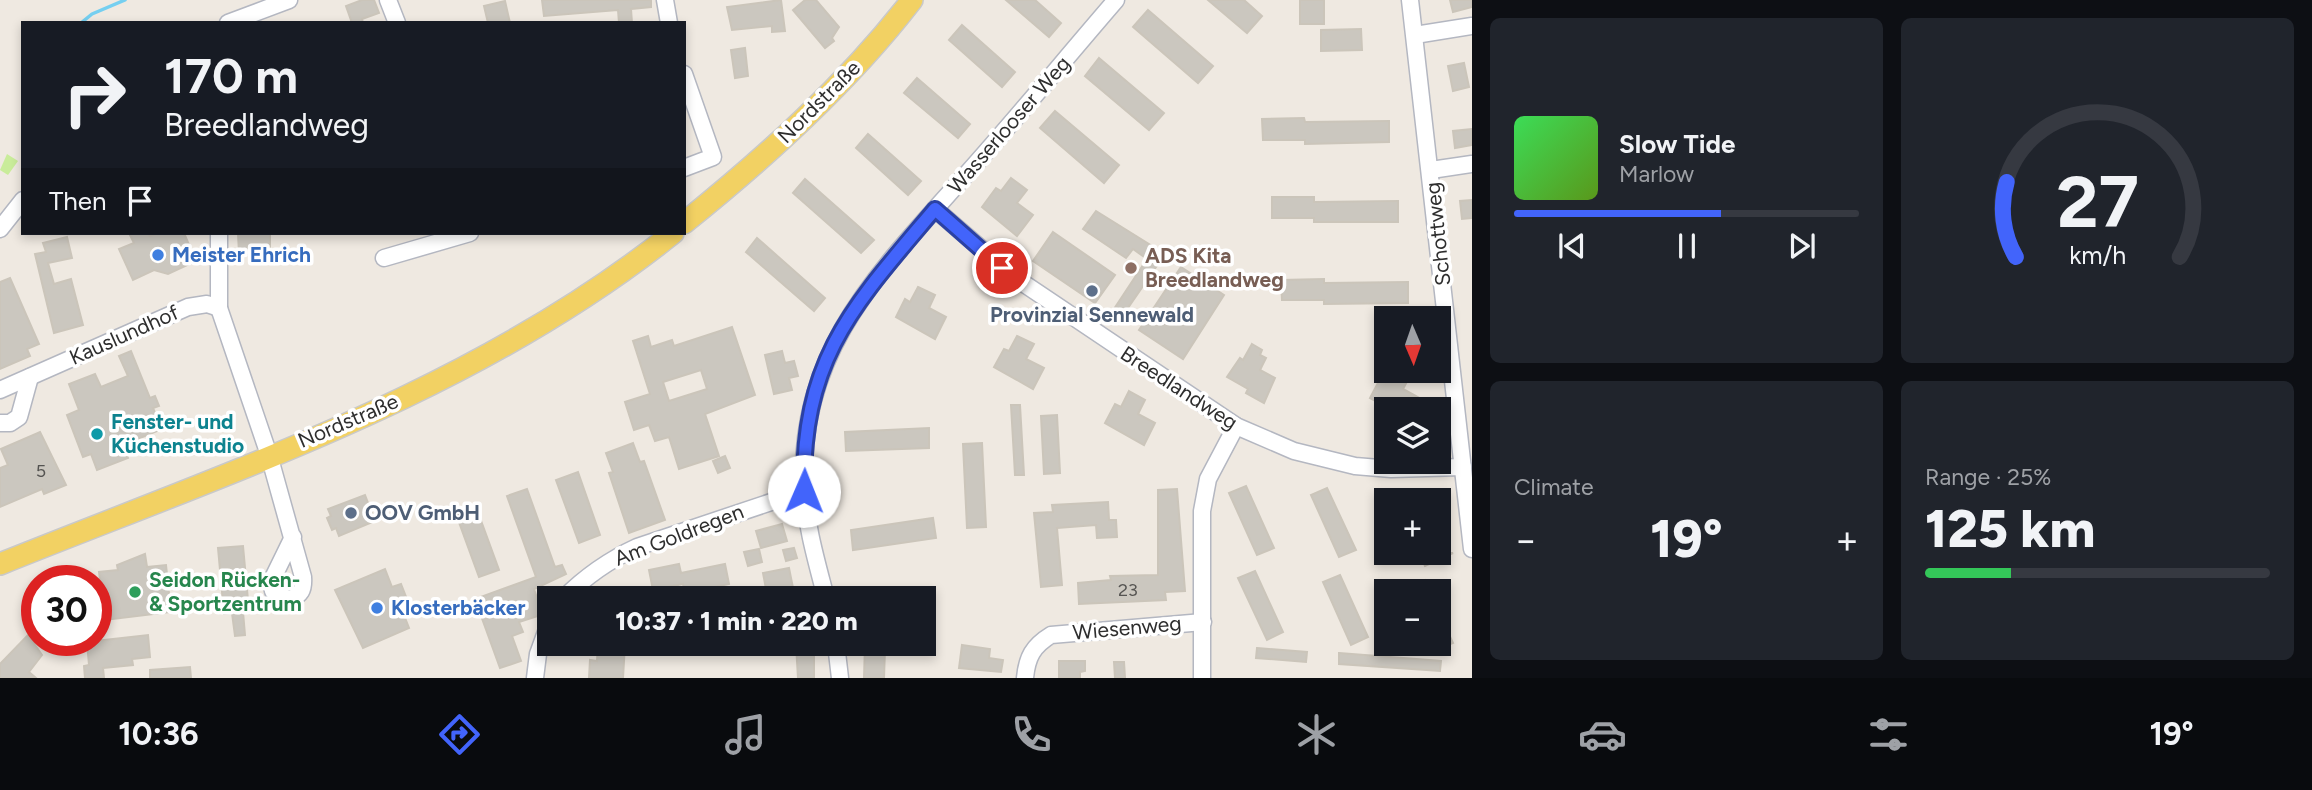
<!DOCTYPE html>
<html lang="en">
<head>
<meta charset="utf-8">
<style>
  :root { --surface:#171b24; --page:#20242c; --text:#f1f3f6; --muted:#9ea1a6; --line:#363941; --accent:#4264fb }
  body { margin:0; font-family:Figtree,sans-serif; background:var(--page); color:var(--text); height:100vh; display:flex; flex-direction:column; font-size:26px; white-space:nowrap }
  * { box-sizing:border-box; margin:0 }
  p { font-size:23px; color:var(--muted) }
  .icon { flex:none; width:38px; height:38px; fill:none; stroke:currentColor; stroke-width:2; stroke-linecap:round; stroke-linejoin:round }
  .map { position:relative; flex:1; overflow:hidden }
  .details { display:flex; flex-direction:column; gap:18px; padding:18px; background:#0d0f14; width:840px }
  .details>* { flex:none }
  .top-card { position:absolute; left:21px; top:21px; width:665px; height:214px; border-radius:0px; box-shadow:0 4px 10px #0003; background:#171b24; color:var(--text); overflow:hidden }
  .needle { width:46px; rotate:178deg }
  .buttons { position:absolute; left:1374px; top:306px; display:grid; gap:14px }
  .buttons a { display:grid; place-items:center; width:77px; height:77px; border-radius:0px; background:var(--surface); box-shadow:0 4px 10px #0003; font-size:35px }
  .speed { position:absolute; left:21px; top:565px; display:flex; gap:14px; font-size:35px; font-weight:700; text-align:center }
  .speed>* { display:grid; place-content:center; width:91px; height:91px; border-radius:50%; background:var(--surface); box-shadow:0 4px 10px #0003; line-height:1 }
  .speed .limit { border:10px solid #d22; background:#fff; color:#111 }
  .pin { position:absolute; display:grid; place-items:center; width:60px; height:60px; color:#fff; margin:-30px; border:4px solid #fff; border-radius:50%; box-shadow:0 2px 7px #0007 }
  .me { position:absolute; width:77px; margin:-38px; rotate:1deg; stroke-linejoin:round; filter:drop-shadow(0 0 5px #0008) }
  .turn { display:flex; align-items:center; gap:24px; height:147px; padding:0 28px; font-size:32px }
  .turn .icon { width:91px; height:91px; stroke-width:2.5 }
  .turn b { display:block; font-size:49px; line-height:60px }
  .then { display:flex; align-items:center; height:66px; padding:0 28px; background:#0003; gap:14px; font-size:26px }
  .big { font-size:52px; font-weight:800; line-height:1.1 }
  .details .card { flex:1; display:flex; flex-direction:column; justify-content:center; gap:10px; min-width:0; padding:0 24px; border-radius:10px; background:var(--page) }
  .details .dial { align-items:center; gap:0 }
  .dial svg { height:182px; overflow:visible; fill:none; stroke:var(--line); stroke-width:7; stroke-linecap:round; text-anchor:middle }
  .dial text { fill:var(--text); stroke:none }
  .song { display:flex; align-items:center; gap:21px }
  .cover { width:84px; height:84px; border-radius:10px; background:linear-gradient(135deg,hsl(130 70% 55%),hsl(90 70% 35%)) }
  .played { height:7px; border-radius:4px; background:linear-gradient(90deg,var(--accent) 60%,var(--line) 60%) }
  .keys { display:flex; justify-content:space-around; direction:ltr }
  .heat { display:flex; justify-content:space-between; align-items:center; font-size:38px; direction:ltr }
  .charge { height:10px; border-radius:5px; background:linear-gradient(90deg,#34c759 25%,var(--line) 0) }
  .details .tiles { flex:1; display:grid; gap:18px; grid-template-columns:repeat(2,1fr) }
  .trip { position:absolute; left:537px; top:586px; width:399px; height:70px; border-radius:0px; background:var(--surface); box-shadow:0 4px 10px #0003; font-weight:800; line-height:70px; text-align:center }
  .tab-bar { display:flex; height:112px; justify-content:space-around; align-items:center; background:#090b0e; color:var(--muted) }
  .tab-bar .icon { width:49px; height:49px }
  .tab-bar .current { color:var(--accent) }
  .tab-bar b { font-size:32px; color:var(--text) }
  main { display:flex; flex:1; min-height:0 }
  .map>svg:first-child { display:block }
</style>
</head>
<body>
<main>
<div class="map">
<svg width="1472" height="678" viewBox="0 0 1472 678">
  <rect width="100%" height="100%" fill="#efe9e1"/>
  <path fill="#c9ec9a" d="M 7,154 L 18,161 L 8,175 L 0,170 Z"/>
  <g fill="none" stroke-linecap="round" stroke-linejoin="round">
    <path stroke="#75cff0" stroke-width="3.5" d="M 81,23 L 92,14 L 125,0"/>
  </g>
  <g fill="#cbc7bf" stroke="#cbc5ba" stroke-width="2" fill-rule="evenodd">
    <path d="M 362,0 L 374,0 L 379,13 L 362,19 L 363,23 L 352,23 L 346,6 Z"/>
    <path d="M 542,0 L 651,0 L 651,7 L 631,9 L 632,23 L 619,23 L 618,10 L 544,16 Z"/>
    <path d="M 781,0 L 785,31 L 772,32 L 772,26 L 732,30 L 727,7 Z"/>
    <path d="M 805,0 L 816,0 L 839,27 L 832,38 L 834,41 L 825,48 L 793,10 Z"/>
    <path d="M 1006,0 L 1035,0 L 1061,23 L 1049,37 Z"/>
    <path d="M 1208,0 L 1244,0 L 1262,16 L 1247,33 Z"/>
    <rect x="1300" y="0" width="24" height="24"/>
    <path d="M 1450,0 L 1472,0 L 1472,7 L 1453,12 Z"/>
    <path d="M 505,1 L 510,23 L 488,23 L 484,6 Z"/>
    <path d="M 1148,10 L 1213,66 L 1198,83 L 1133,27 Z"/>
    <path d="M 962,25 L 1015,72 L 1002,87 L 949,40 Z"/>
    <path d="M 1361,29 L 1362,50 L 1321,51 L 1321,30 Z"/>
    <path d="M 745,48 L 748,76 L 735,78 L 731,50 Z"/>
    <path d="M 1099,58 L 1164,113 L 1149,130 L 1085,76 Z"/>
    <path d="M 1464,63 L 1469,87 L 1453,91 L 1448,66 Z"/>
    <path d="M 917,78 L 970,124 L 958,138 L 904,93 Z"/>
    <path d="M 1055,111 L 1119,165 L 1104,183 L 1040,128 Z"/>
    <path d="M 1304,118 L 1305,122 L 1389,121 L 1389,142 L 1305,144 L 1305,140 L 1263,140 L 1262,119 Z"/>
    <path d="M 1472,129 L 1472,145 L 1455,148 L 1453,131 Z"/>
    <path d="M 868,134 L 921,181 L 908,195 L 856,148 Z"/>
    <path d="M 1011,178 L 1027,190 L 1017,203 L 1033,215 L 1017,236 L 982,207 L 996,188 L 1001,191 Z"/>
    <path d="M 805,179 L 874,240 L 861,253 L 793,193 Z"/>
    <path d="M 1272,197 L 1314,197 L 1314,202 L 1398,201 L 1398,222 L 1314,222 L 1314,218 L 1272,218 Z"/>
    <path d="M 1472,200 L 1472,218 L 1462,219 L 1460,201 Z"/>
    <path d="M 1096,211 L 1165,254 L 1121,318 L 1112,312 L 1147,259 L 1133,249 L 1126,258 L 1083,229 Z"/>
    <path d="M 1053,232 L 1115,275 L 1095,303 L 1033,261 Z"/>
    <path d="M 129,233 L 148,233 L 150,236 L 158,233 L 184,233 L 196,261 L 168,274 L 154,270 L 133,280 L 119,249 L 134,243 Z"/>
    <path d="M 238,233 L 270,233 L 270,254 L 239,254 Z"/>
    <path d="M 67,237 L 72,258 L 48,263 L 54,284 L 71,279 L 83,325 L 54,333 L 35,254 L 46,252 L 43,243 Z"/>
    <path d="M 757,238 L 825,298 L 814,311 L 746,252 Z"/>
    <path d="M 1181,267 L 1224,295 L 1183,359 L 1139,330 Z"/>
    <path d="M 10,278 L 39,344 L 27,349 L 30,356 L 0,369 L 0,282 Z"/>
    <path d="M 1324,279 L 1324,283 L 1408,282 L 1408,303 L 1324,304 L 1324,300 L 1282,300 L 1281,280 Z"/>
    <path d="M 918,287 L 935,295 L 929,308 L 946,317 L 935,339 L 896,317 L 905,299 L 910,302 Z"/>
    <path d="M 732,327 L 755,395 L 705,414 L 719,456 L 679,469 L 669,437 L 655,441 L 649,425 L 634,430 L 625,402 L 650,394 L 633,341 L 648,336 L 651,347 L 672,340 L 674,346 ZM 701,370 L 707,389 L 669,401 L 663,382 Z"/>
    <path d="M 1017,336 L 1034,344 L 1026,359 L 1044,368 L 1033,389 L 994,367 L 1004,349 L 1009,351 Z"/>
    <path d="M 1252,344 L 1262,350 L 1260,355 L 1266,358 L 1260,370 L 1275,378 L 1264,403 L 1246,393 L 1248,389 L 1227,377 L 1240,358 L 1243,360 Z"/>
    <path d="M 131,351 L 150,398 L 155,396 L 159,406 L 153,408 L 162,429 L 123,445 L 128,458 L 97,470 L 91,454 L 83,457 L 67,415 L 79,410 L 69,384 L 95,374 L 101,387 L 128,376 L 119,356 Z"/>
    <path d="M 782,351 L 785,363 L 794,361 L 798,376 L 789,378 L 792,390 L 774,394 L 765,355 Z"/>
    <path d="M 1390,371 L 1411,374 L 1403,389 L 1423,400 L 1419,410 L 1392,410 L 1370,398 L 1381,377 L 1386,379 Z"/>
    <path d="M 1129,391 L 1145,400 L 1138,414 L 1155,423 L 1144,445 L 1105,423 L 1115,404 L 1121,407 Z"/>
    <path d="M 1011,405 L 1020,405 L 1024,475 L 1015,475 Z"/>
    <path d="M 1057,415 L 1060,473 L 1044,474 L 1041,416 Z"/>
    <path d="M 929,428 L 929,448 L 846,451 L 845,432 Z"/>
    <path d="M 40,432 L 66,485 L 44,494 L 42,489 L 0,507 L 0,468 L 8,465 L 1,449 Z"/>
    <path d="M 633,443 L 640,462 L 644,461 L 665,520 L 629,533 L 609,473 L 613,472 L 606,453 Z"/>
    <path d="M 982,443 L 986,527 L 967,528 L 963,444 Z"/>
    <path d="M 725,456 L 730,468 L 718,473 L 713,461 Z"/>
    <path d="M 578,472 L 600,535 L 579,543 L 556,480 Z"/>
    <path d="M 1246,486 L 1274,548 L 1257,555 L 1229,493 Z"/>
    <path d="M 1327,488 L 1356,550 L 1339,557 L 1311,495 Z"/>
    <path d="M 527,489 L 555,567 L 562,565 L 566,574 L 534,589 L 541,610 L 538,616 L 519,622 L 523,632 L 512,636 L 521,661 L 500,668 L 475,599 L 536,577 L 507,496 Z"/>
    <path d="M 1177,489 L 1185,591 L 1165,592 L 1166,600 L 1079,604 L 1078,583 L 1111,580 L 1110,576 L 1158,575 L 1158,490 Z"/>
    <path d="M 365,495 L 375,521 L 339,536 L 336,528 L 332,530 L 327,518 L 331,516 L 328,509 Z"/>
    <path d="M 1108,502 L 1109,520 L 1116,520 L 1117,537 L 1097,538 L 1096,525 L 1057,528 L 1062,585 L 1041,587 L 1034,513 L 1053,512 L 1052,505 Z"/>
    <path d="M 476,507 L 499,570 L 479,577 L 456,514 Z"/>
    <path d="M 933,518 L 936,538 L 853,550 L 851,530 Z"/>
    <path d="M 782,524 L 787,541 L 761,548 L 756,531 Z"/>
    <path d="M 243,546 L 249,611 L 243,612 L 245,635 L 235,636 L 232,613 L 224,614 L 218,548 Z"/>
    <path d="M 794,548 L 797,558 L 786,561 L 783,550 Z"/>
    <path d="M 759,549 L 762,562 L 748,566 L 744,552 Z"/>
    <path d="M 1419,553 L 1453,553 L 1425,566 Z"/>
    <path d="M 145,554 L 147,567 L 166,565 L 171,612 L 105,620 L 99,572 L 118,570 L 117,565 Z"/>
    <path d="M 679,564 L 681,573 L 725,564 L 729,584 L 685,593 L 683,584 L 653,590 L 649,570 Z"/>
    <path d="M 789,568 L 795,598 L 782,598 L 779,587 L 766,589 L 763,573 Z"/>
    <path d="M 385,569 L 392,587 L 401,584 L 408,602 L 400,605 L 409,628 L 363,648 L 335,590 Z"/>
    <path d="M 1255,571 L 1283,632 L 1267,640 L 1238,578 Z"/>
    <path d="M 1340,575 L 1368,637 L 1351,645 L 1323,582 Z"/>
    <path d="M 1425,580 L 1430,592 L 1400,592 Z"/>
    <path d="M 1438,611 L 1453,643 L 1438,649 Z"/>
    <path d="M 28,635 L 42,655 L 29,672 L 36,678 L 0,678 L 0,664 Z"/>
    <path d="M 148,635 L 150,657 L 132,659 L 133,665 L 103,668 L 104,678 L 85,678 L 84,666 L 89,665 L 87,642 Z"/>
    <path d="M 598,644 L 625,644 L 623,678 L 589,678 L 590,660 L 597,661 Z"/>
    <path d="M 796,644 L 814,644 L 814,678 L 798,678 Z"/>
    <path d="M 865,644 L 880,644 L 880,649 L 885,649 L 884,678 L 864,678 Z"/>
    <path d="M 962,645 L 990,649 L 989,658 L 1003,660 L 1001,672 L 959,668 Z"/>
    <path d="M 1257,648 L 1307,652 L 1306,662 L 1256,658 Z"/>
    <path d="M 1339,653 L 1441,661 L 1440,671 L 1339,664 Z"/>
    <path d="M 1059,661 L 1085,661 L 1085,671 L 1080,672 L 1080,678 L 1059,678 Z"/>
    <path d="M 1114,662 L 1124,662 L 1125,678 L 1115,678 Z"/>
    <path d="M 190,667 L 191,678 L 150,678 L 150,670 Z"/>
  </g>
  <g fill="none" stroke-linecap="round" stroke-linejoin="round">
    <g stroke="#b4b7c1" stroke-width="19">
      <g id="minor">
        <path d="M 388,0 L 397,23"/>
        <path d="M 665,0 L 669,23"/>
        <path d="M 1410,0 L 1472,549"/>
        <path d="M 228,23 L 289,0"/>
        <path d="M 1415,35 L 1472,26"/>
        <path d="M 684,74 L 713,157 L 684,168"/>
        <path d="M 1431,170 L 1472,164"/>
        <path d="M 935,209 L 1014,277 L 1236,426 L 1294,451 L 1355,466 L 1391,469 L 1463,467"/>
        <path d="M 0,229 L 23,200"/>
        <path d="M 219,233 L 219,308 L 269,455 L 303,577 C 304,590 301,595 289,600 L 273,591 L 271,582 L 293,537"/>
        <path d="M 384,258 L 470,233"/>
        <path d="M 0,390 L 188,307 L 207,304 L 219,308"/>
        <path d="M 0,423 L 10,423 L 19,417 L 30,377"/>
        <path d="M 564,598 C 586,576 609,560 637,547 L 804,491"/>
        <path d="M 826,598 C 817,563 806,526 804,489 C 798,351 878,273 963,178 C 1016,119 1065,59 1116,0"/>
        <path d="M 836,644 L 840,678"/>
        <path d="M 535,678 L 538,654 L 550,621"/>
        <path d="M 1025,678 C 1027,657 1033,646 1051,635 L 1203,622"/>
        <path d="M 1202,678 L 1202,511 L 1208,479 L 1236,426"/>
      </g>
    </g>
    <g stroke="#c9c9c9" stroke-width="24">
      <g id="major">
        <path d="M 684,223 C 767,156 847,84 912,0"/>
        <path d="M 0,564 C 231,471 476,391 673,233"/>
      </g>
    </g>
    <use href="#minor" stroke="#fff" stroke-width="16"/>
    <use href="#major" stroke="#f2d163" stroke-width="21"/>
  </g>
  <g fill="none" stroke-linecap="round" stroke-linejoin="round">
    <g stroke="#2b41a3" stroke-width="18">
      <path id="route" d="M 804,491 C 802,357 854,305 935,209 L 1002,268"/>
    </g>
    <use href="#route" stroke="#4264fb" stroke-width="12"/>
  </g>
  <g fill="#3f7fe0" stroke="#fff" stroke-width="2.5">
    <circle cx="158" cy="255" r="7"/>
    <circle cx="377" cy="608" r="7"/>
  </g>
  <circle fill="#8d6e63" stroke="#fff" stroke-width="2.5" cx="1131" cy="268" r="7"/>
  <g fill="#5c6f8a" stroke="#fff" stroke-width="2.5">
    <circle cx="1092" cy="291" r="7"/>
    <circle cx="351" cy="513" r="7"/>
  </g>
  <circle fill="#0f9aa8" stroke="#fff" stroke-width="2.5" cx="97" cy="434" r="7"/>
  <circle fill="#2e9e5b" stroke="#fff" stroke-width="2.5" cx="135" cy="592" r="7"/>
  <g text-anchor="middle" stroke-width="7" stroke-linejoin="round" paint-order="stroke">
    <g font-size="18" fill="#555452">
      <text x="41" y="477">5</text>
      <text x="1128" y="596">23</text>
    </g>
    <g font-size="21" fill="#2e2e2e" stroke="#fff">
      <text transform="translate(819 102) rotate(-45)" y="7">Nordstraße</text>
      <text transform="translate(1009 125) rotate(-49)" y="7">Wasserlooser Weg</text>
      <text transform="translate(1438 234) rotate(-96)" y="7">Schottweg</text>
      <text transform="translate(124 335) rotate(-24)" y="7">Kauslundhof</text>
      <text transform="translate(1179 388) rotate(33)" y="7">Breedlandweg</text>
      <text transform="translate(348 421) rotate(-23)" y="7">Nordstraße</text>
      <text transform="translate(679 535) rotate(-21)" y="7">Am Goldregen</text>
      <text transform="translate(1127 628) rotate(-5)" y="7">Wiesenweg</text>
    </g>
    <g font-size="21" font-weight="bold" fill="#366cbe" stroke="#fff" text-anchor="start">
      <text x="172" y="262">Meister Ehrich</text>
      <text x="391" y="615">Klosterbäcker</text>
    </g>
    <g font-size="21" font-weight="bold" fill="#785e54" stroke="#fff" text-anchor="start">
      <text x="1145" y="263">ADS Kita<tspan x="1145" dy="24">Breedlandweg</tspan></text>
    </g>
    <g font-size="21" font-weight="bold" fill="#4e5e75" stroke="#fff">
      <text x="1092" y="322">Provinzial Sennewald</text>
      <text x="365" y="520" text-anchor="start">OOV GmbH</text>
    </g>
    <g font-size="21" font-weight="bold" fill="#0d838f" stroke="#fff" text-anchor="start">
      <text x="111" y="429">Fenster- und<tspan x="111" dy="24">Küchenstudio</tspan></text>
    </g>
    <g font-size="21" font-weight="bold" fill="#27864d" stroke="#fff" text-anchor="start">
      <text x="149" y="587">Seidon Rücken-<tspan x="149" dy="24">&amp; Sportzentrum</tspan></text>
    </g>
  </g>
</svg>
<div class="buttons">
<a><svg class="needle" viewBox="-14 -14 28 28"><path d="M0-13l5 13h-10z" fill="#e53935"/><path d="M0 13l5-13h-10z" fill="#9ea1a6"/></svg></a>
<a><svg class="icon" aria-label="layers" viewBox="0 0 24 24"><path d="M12 4l9 5-9 5-9-5zM3 14l9 5 9-5"/></svg></a>
<a>+</a>
<a>−</a>
</div>
<div class="speed"><div class="limit">30</div></div>
<div class="pin" style="left:1002px;top:268px;background:#d93025"><svg class="icon" aria-label="arrive" viewBox="0 0 24 24"><path d="M6 21V4h12l-3 4 3 4H6"/></svg></div>
<svg class="me" style="left:804px;top:491px" viewBox="-20 -20 40 40"><circle r="19" fill="#fff"/><path d="M0-13L10 11 0 6-10 11z" fill="#4264fb"/></svg>
<div class="trip">10:37 · 1 min · 220 m</div>
<div class="top-card">
<div class="turn"><svg class="icon" aria-label="right" viewBox="0 0 24 24"><path d="M7 20v-9h11M14 6l5 5-5 5"/></svg><div><b>170 m</b>Breedlandweg</div></div>
<div class="then">Then<svg class="icon" aria-label="arrive" viewBox="0 0 24 24"><path d="M6 21V4h12l-3 4 3 4H6"/></svg></div>
</div>
</div>
<section class="details">
<div class="tiles">
<div class="card">
<div class="song"><i class="cover"></i><div><b>Slow Tide</b><p>Marlow</p></div></div>
<div class="played"></div>
<div class="keys"><svg class="icon" aria-label="previous" viewBox="0 0 24 24"><path d="M18 5L8 12l10 7zM5 5v14"/></svg><svg class="icon" aria-label="pause" viewBox="0 0 24 24"><path d="M8 5v14M16 5v14"/></svg><svg class="icon" aria-label="next" viewBox="0 0 24 24"><path d="M6 5l10 7-10 7zM19 5v14"/></svg></div>
</div>
<div class="card dial"><svg viewBox="0 0 100 80">
<path d="M14 69A42 42 0 1 1 86 69"/>
<path d="M14 69A42 42 0 0 1 10 36" stroke="#4264fb"/>
<text x="50" y="56" font-size="32" font-weight="700">27</text>
<text x="50" y="72" font-size="11">km/h</text>
</svg></div>
<div class="card"><p>Climate</p>
<div class="heat"><a>−</a><b class="big">19°</b><a>+</a></div>
</div>
<div class="card"><p>Range · 25%</p><b class="big">125 km</b><div class="charge"></div></div>
</div>
</section>
</main>
<nav class="tab-bar">
<b>10:36</b>
<svg class="icon current" aria-label="directions" viewBox="0 0 24 24"><path d="M12 3l9 9-9 9-9-9zM9 14v-3h6M13 9l2 2-2 2"/></svg>
<svg class="icon" aria-label="music" viewBox="0 0 24 24"><path d="M9 18V5l10-2v13"/><circle cx="6" cy="18" r="3"/><circle cx="16" cy="16" r="3"/></svg>
<svg class="icon" aria-label="phone" viewBox="0 0 24 24"><path d="M5 4h4l2 5-3 2q2 4 5 5l2-3 5 2v4C11 20 4 13 5 4z"/></svg>
<svg class="icon" aria-label="climate" viewBox="0 0 24 24"><path d="M12 3v18M4 7l16 10M4 17L20 7"/></svg>
<svg class="icon" aria-label="car" viewBox="0 0 24 24"><path d="M5 17H2v-5l4-1 3-4h7l3 4 3 1v5h-3M9 17h6M6 11h13"/><circle cx="7" cy="17" r="2"/><circle cx="17" cy="17" r="2"/></svg>
<svg class="icon" aria-label="filters" viewBox="0 0 24 24"><path d="M4 7h16M4 17h16"/><circle cx="9" cy="7" r="2"/><circle cx="15" cy="17" r="2"/></svg>
<b>19°</b>
</nav>
</body>
</html>
